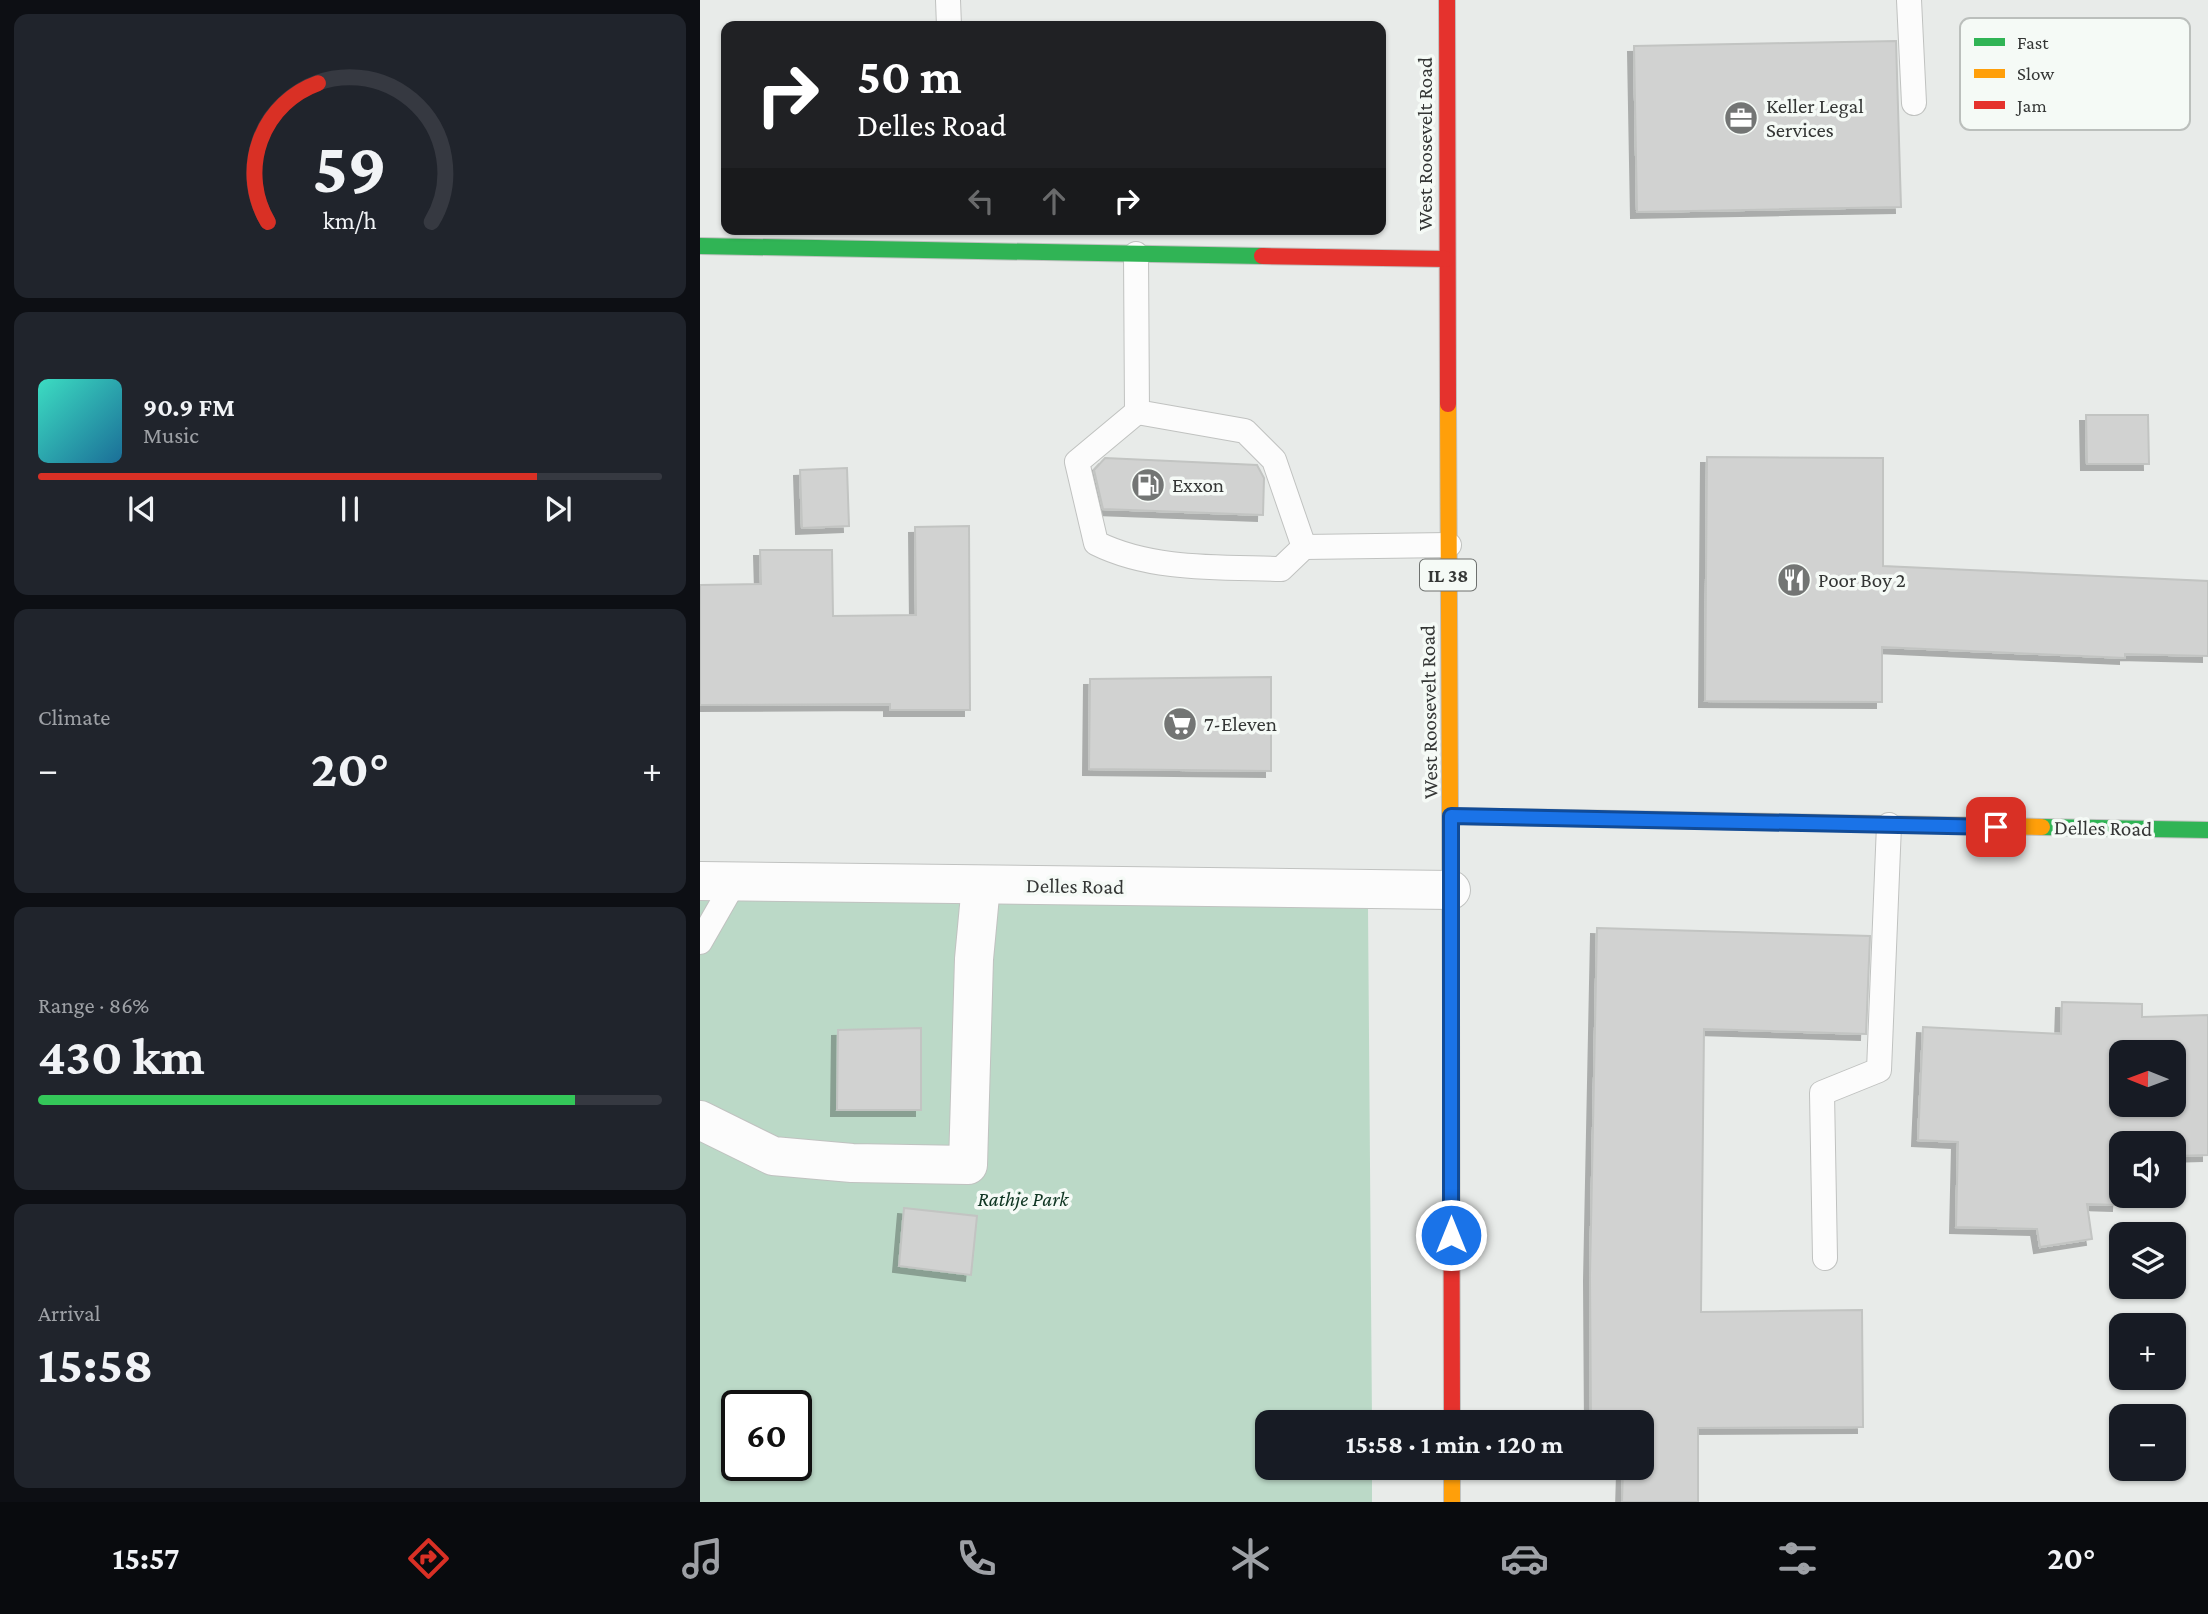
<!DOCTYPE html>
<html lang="en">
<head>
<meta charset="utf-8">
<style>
  :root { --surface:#171b24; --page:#20242c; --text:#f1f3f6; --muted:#9ea1a6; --line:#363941; --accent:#d93025 }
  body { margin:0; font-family:"Crimson Pro",serif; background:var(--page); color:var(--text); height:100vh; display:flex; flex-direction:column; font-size:26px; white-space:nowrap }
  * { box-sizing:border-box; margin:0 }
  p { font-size:23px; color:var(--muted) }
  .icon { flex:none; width:38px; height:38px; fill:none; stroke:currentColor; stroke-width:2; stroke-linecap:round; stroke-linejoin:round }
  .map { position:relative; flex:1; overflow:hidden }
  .details { display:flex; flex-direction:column; gap:14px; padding:14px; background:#0d0f14; width:700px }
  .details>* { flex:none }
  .banner { position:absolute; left:21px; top:21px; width:665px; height:214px; border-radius:14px; box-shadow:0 2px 5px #0004; background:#202124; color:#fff; overflow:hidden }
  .needle { width:46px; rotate:271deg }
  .fabs { position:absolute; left:1409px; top:1040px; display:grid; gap:14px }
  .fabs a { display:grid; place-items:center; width:77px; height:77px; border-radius:14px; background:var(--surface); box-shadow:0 2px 5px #0004; font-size:35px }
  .speed { position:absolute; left:21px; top:1390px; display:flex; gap:14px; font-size:35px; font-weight:700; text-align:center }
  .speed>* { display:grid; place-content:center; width:91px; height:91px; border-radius:50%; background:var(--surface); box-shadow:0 2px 5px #0004; line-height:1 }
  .speed .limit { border:4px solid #111; border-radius:10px; background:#fff; color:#111 }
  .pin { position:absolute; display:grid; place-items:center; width:60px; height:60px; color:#fff; margin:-30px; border-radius:14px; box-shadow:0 4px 10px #0006 }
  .me { position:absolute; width:77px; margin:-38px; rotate:0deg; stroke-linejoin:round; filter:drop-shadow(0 0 5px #0008) }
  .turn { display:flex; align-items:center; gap:24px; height:147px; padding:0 21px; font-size:32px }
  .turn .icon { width:91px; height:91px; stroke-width:2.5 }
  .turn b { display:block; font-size:49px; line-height:60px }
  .lanes { display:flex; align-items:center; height:66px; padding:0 21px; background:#0003; justify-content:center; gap:35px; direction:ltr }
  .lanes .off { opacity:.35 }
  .big { font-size:52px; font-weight:700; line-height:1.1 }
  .details .card { flex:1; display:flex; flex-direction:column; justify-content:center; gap:10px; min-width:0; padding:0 24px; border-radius:14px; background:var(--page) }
  .details .dial { align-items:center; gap:0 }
  .dial svg { height:182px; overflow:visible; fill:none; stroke:var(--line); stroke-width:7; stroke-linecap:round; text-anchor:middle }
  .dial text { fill:var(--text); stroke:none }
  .song { display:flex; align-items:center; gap:21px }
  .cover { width:84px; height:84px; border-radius:10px; background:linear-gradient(135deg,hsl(170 70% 55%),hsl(200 70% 35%)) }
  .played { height:7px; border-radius:4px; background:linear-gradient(90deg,var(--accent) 80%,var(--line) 80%) }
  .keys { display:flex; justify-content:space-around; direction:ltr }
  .heat { display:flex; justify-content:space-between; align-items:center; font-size:38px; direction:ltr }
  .charge { height:10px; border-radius:5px; background:linear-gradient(90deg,#34c759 86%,var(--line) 0) }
  .trip { position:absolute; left:555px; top:1410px; width:399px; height:70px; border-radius:14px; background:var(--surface); box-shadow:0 2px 5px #0004; font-weight:700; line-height:70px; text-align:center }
  .menu { display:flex; height:112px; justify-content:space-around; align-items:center; background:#090b0e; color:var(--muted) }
  .menu .icon { width:49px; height:49px }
  .menu .active { color:var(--accent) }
  .menu b { font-size:32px; color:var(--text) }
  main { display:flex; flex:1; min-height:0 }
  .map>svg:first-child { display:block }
</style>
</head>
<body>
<main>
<section class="details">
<div class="card dial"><svg viewBox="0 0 100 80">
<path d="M14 69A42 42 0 1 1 86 69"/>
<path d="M14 69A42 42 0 0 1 36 8" stroke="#d93025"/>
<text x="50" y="56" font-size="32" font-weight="700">59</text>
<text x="50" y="72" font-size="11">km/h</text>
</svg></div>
<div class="card">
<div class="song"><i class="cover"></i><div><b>90.9 FM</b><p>Music</p></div></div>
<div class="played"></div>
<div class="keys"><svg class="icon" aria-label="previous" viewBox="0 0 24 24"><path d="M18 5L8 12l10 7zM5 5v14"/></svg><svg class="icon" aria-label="pause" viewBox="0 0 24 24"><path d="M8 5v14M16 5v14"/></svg><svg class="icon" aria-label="next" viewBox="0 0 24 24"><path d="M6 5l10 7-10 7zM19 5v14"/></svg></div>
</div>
<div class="card"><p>Climate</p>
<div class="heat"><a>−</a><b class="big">20°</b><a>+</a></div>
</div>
<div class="card"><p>Range · 86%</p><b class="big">430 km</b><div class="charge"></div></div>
<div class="card"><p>Arrival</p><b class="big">15:58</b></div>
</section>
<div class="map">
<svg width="1508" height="1502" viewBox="0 0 1508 1502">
  <defs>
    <filter id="shadow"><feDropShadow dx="-6" dy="6" stdDeviation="0" flood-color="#0004"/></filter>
  </defs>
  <rect width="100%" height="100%" fill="#e8ebe9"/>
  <path fill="#bbd9c7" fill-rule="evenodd" d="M 0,892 L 668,907 L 672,1423 L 567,1423 L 567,1468 L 672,1468 L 672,1502 L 0,1502 ZM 37,1405 L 96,1405 L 96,1465 L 37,1465 Z"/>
  <g fill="#d1d2d1" stroke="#c2c4c2" stroke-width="2" fill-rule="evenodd" filter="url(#shadow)">
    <path d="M 1196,41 L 1201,207 L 937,212 L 934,46 Z"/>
    <path d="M 1386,415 L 1448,415 L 1449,464 L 1387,464 Z"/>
    <path d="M 1007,457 L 1183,458 L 1183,566 L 1508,581 L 1508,656 L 1425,654 L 1425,658 L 1182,647 L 1182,702 L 1005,701 Z"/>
    <path d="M 405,458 L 557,465 L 564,478 L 563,515 L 403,509 L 394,470 Z"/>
    <path d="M 147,468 L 149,526 L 102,528 L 100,470 Z"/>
    <path d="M 269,526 L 270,710 L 190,710 L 190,704 L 0,705 L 0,585 L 61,584 L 60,550 L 132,550 L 133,616 L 216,615 L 215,527 Z"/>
    <path d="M 571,677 L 571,771 L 389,769 L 390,679 Z"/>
    <path d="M 897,928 L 1170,936 L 1166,1034 L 1004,1029 L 1001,1312 L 1162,1310 L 1163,1427 L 998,1428 L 998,1502 L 922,1502 L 923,1468 L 942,1468 L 942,1423 L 891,1423 L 890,1275 Z"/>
    <path d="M 1362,1002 L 1442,1004 L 1442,1017 L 1508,1015 L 1508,1155 L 1474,1156 L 1474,1143 L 1421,1143 L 1418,1205 L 1387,1204 L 1392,1239 L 1340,1247 L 1337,1229 L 1256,1227 L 1258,1142 L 1218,1140 L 1223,1027 L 1361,1034 ZM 1421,1052 L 1474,1052 L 1474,1104 L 1421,1104 Z"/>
    <path d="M 221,1028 L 221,1110 L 137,1110 L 138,1030 Z"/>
    <path d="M 204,1208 L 277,1216 L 271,1275 L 199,1266 Z"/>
  </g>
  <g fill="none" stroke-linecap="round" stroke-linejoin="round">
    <g stroke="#c0c2c0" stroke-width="26">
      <g id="lane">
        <path d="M 248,0 L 249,26"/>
        <path d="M 1209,0 L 1214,103"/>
        <path d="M 436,254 L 437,412 L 545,431 L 574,460 L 604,547 L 749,545"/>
        <path d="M 437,412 L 377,462 L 396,543 C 452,571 521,567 581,569 L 604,547"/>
        <path d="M 0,942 L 35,881"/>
        <path d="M 1125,1258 L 1122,1093 L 1179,1070 L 1189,825"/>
      </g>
    </g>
    <g stroke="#c0c2c0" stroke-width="40">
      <g id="street">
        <path d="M 0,881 L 751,890"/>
        <path d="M 0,1120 L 73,1156 L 152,1163 L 268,1165 L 274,959 L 281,885"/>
      </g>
    </g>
    <g stroke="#c0c2c0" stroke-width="18">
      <g id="fast">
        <path d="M 0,246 L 562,256"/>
        <path d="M 1342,827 L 1508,830"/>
      </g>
    </g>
    <g stroke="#c0c2c0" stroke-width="18">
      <g id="slow">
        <path d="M 748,404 L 751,1012"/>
        <path d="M 751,816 L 1342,827"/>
        <path d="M 752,1468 L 752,1502"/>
      </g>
    </g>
    <g stroke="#c0c2c0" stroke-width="18">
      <g id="jam">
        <path d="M 747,0 L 748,404"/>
        <path d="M 562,256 L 746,259"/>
        <path d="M 751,1012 L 752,1423"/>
      </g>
    </g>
    <use href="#lane" stroke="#fcfcfc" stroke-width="24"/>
    <use href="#street" stroke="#fcfcfc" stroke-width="38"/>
    <use href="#fast" stroke="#30b455" stroke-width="16"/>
    <use href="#slow" stroke="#ff9f0a" stroke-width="16"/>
    <use href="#jam" stroke="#e5322d" stroke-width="16"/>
  </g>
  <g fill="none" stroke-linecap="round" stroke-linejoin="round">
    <g stroke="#114b97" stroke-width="18">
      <path id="route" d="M 751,1235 L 751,816 L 1296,827"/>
    </g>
    <use href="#route" stroke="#1a73e8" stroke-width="12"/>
  </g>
  <defs>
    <g id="office-disc" transform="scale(1.75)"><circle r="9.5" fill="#737574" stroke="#f5faf6"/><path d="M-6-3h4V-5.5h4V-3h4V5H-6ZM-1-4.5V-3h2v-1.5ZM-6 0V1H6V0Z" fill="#fff"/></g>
    <g id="fuel-disc" transform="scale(1.75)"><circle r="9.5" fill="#737574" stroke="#f5faf6"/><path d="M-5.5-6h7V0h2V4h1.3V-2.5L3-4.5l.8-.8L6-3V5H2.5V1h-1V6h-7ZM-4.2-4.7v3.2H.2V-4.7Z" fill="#fff"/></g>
    <g id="restaurant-disc" transform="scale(1.75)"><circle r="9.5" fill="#737574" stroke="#f5faf6"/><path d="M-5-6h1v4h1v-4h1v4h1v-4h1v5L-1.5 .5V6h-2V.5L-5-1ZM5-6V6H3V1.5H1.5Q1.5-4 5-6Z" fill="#fff"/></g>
    <g id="supermarket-disc" transform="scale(1.75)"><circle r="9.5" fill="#737574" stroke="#f5faf6"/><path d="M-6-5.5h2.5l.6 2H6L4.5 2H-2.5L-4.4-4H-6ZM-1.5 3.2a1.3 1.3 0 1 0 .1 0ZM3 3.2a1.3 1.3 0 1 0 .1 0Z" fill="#fff"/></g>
  </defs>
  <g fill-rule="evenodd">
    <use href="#office-disc" x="1041" y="118"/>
    <use href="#fuel-disc" x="448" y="485"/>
    <use href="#restaurant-disc" x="1094" y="580"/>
    <use href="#supermarket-disc" x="480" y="724"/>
  </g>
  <g text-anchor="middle" stroke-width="7" stroke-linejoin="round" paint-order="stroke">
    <rect fill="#f5faf6" stroke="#6e716f" stroke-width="2" x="720" y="559.5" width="56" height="31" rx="5"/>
    <g font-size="19" font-weight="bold" fill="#343635">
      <text x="748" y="582">IL 38</text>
    </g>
    <g font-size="21" fill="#343635" stroke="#f5faf6" text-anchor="start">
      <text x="1066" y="113">Keller Legal<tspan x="1066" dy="24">Services</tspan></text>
      <text x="472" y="492">Exxon</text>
      <text x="1118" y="587">Poor Boy 2</text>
      <text x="504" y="731">7-Eleven</text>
    </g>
    <g font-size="21" fill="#343635" stroke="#f5faf6">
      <text transform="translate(725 144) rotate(-90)" y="7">West Roosevelt Road</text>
      <text transform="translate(729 712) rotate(-91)" y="7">West Roosevelt Road</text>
      <text transform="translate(1403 828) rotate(1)" y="7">Delles Road</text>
      <text transform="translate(375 886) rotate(1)" y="7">Delles Road</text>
    </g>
    <g font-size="21" font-style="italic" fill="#0f3522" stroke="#f5faf6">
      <text x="323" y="1206">Rathje Park</text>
    </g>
  </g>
  <rect x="1260" y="18" width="230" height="112" rx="10" fill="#f5faf6" stroke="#bbbfbc" stroke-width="2"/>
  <rect x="1274" y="38" width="31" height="8" fill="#30b455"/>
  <rect x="1274" y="69" width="31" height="9" fill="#ff9f0a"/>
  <rect x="1274" y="101" width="31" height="8" fill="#e5322d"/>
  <g font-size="19" fill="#343635">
    <text x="1317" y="49">Fast</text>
    <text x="1317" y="80">Slow</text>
    <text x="1317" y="112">Jam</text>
  </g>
</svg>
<div class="fabs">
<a><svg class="needle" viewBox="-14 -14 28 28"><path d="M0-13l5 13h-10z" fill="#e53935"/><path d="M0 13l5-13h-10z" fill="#9ea1a6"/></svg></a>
<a><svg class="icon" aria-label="sound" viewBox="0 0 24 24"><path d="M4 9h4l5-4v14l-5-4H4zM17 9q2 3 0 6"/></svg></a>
<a><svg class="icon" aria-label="layers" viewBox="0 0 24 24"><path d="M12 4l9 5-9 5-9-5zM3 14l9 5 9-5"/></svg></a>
<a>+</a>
<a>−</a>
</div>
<div class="speed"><div class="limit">60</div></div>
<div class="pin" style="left:1296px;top:827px;background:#d93025"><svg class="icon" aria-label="arrive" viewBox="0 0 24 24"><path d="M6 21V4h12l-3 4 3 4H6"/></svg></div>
<svg class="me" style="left:751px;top:1235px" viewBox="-20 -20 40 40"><circle r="17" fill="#1a73e8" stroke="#fff" stroke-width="3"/><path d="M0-11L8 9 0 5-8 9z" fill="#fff"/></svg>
<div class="trip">15:58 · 1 min · 120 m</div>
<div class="banner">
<div class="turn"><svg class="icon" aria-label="right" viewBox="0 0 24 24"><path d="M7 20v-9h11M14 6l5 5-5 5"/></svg><div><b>50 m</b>Delles Road</div></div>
<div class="lanes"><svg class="icon off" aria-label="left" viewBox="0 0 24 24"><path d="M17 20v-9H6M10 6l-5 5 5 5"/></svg><svg class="icon off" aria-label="ahead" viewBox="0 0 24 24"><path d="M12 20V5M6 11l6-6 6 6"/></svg><svg class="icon" aria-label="right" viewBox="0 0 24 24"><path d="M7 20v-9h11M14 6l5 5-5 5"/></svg></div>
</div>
</div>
</main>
<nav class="menu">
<b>15:57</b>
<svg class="icon active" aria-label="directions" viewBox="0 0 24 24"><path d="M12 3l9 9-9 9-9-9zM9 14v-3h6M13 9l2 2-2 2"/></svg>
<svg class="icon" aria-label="music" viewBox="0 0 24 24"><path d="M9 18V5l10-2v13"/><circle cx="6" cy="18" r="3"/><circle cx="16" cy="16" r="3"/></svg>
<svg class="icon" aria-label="phone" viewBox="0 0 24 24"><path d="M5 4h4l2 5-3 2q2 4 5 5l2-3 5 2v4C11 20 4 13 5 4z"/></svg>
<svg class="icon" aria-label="climate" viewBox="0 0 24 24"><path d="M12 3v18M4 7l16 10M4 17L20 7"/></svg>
<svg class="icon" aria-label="car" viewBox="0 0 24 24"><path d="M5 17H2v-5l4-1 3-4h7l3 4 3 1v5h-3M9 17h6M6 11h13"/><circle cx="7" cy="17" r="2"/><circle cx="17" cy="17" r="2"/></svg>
<svg class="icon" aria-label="filters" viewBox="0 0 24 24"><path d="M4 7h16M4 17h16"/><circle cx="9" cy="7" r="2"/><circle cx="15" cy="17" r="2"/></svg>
<b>20°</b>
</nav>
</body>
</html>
